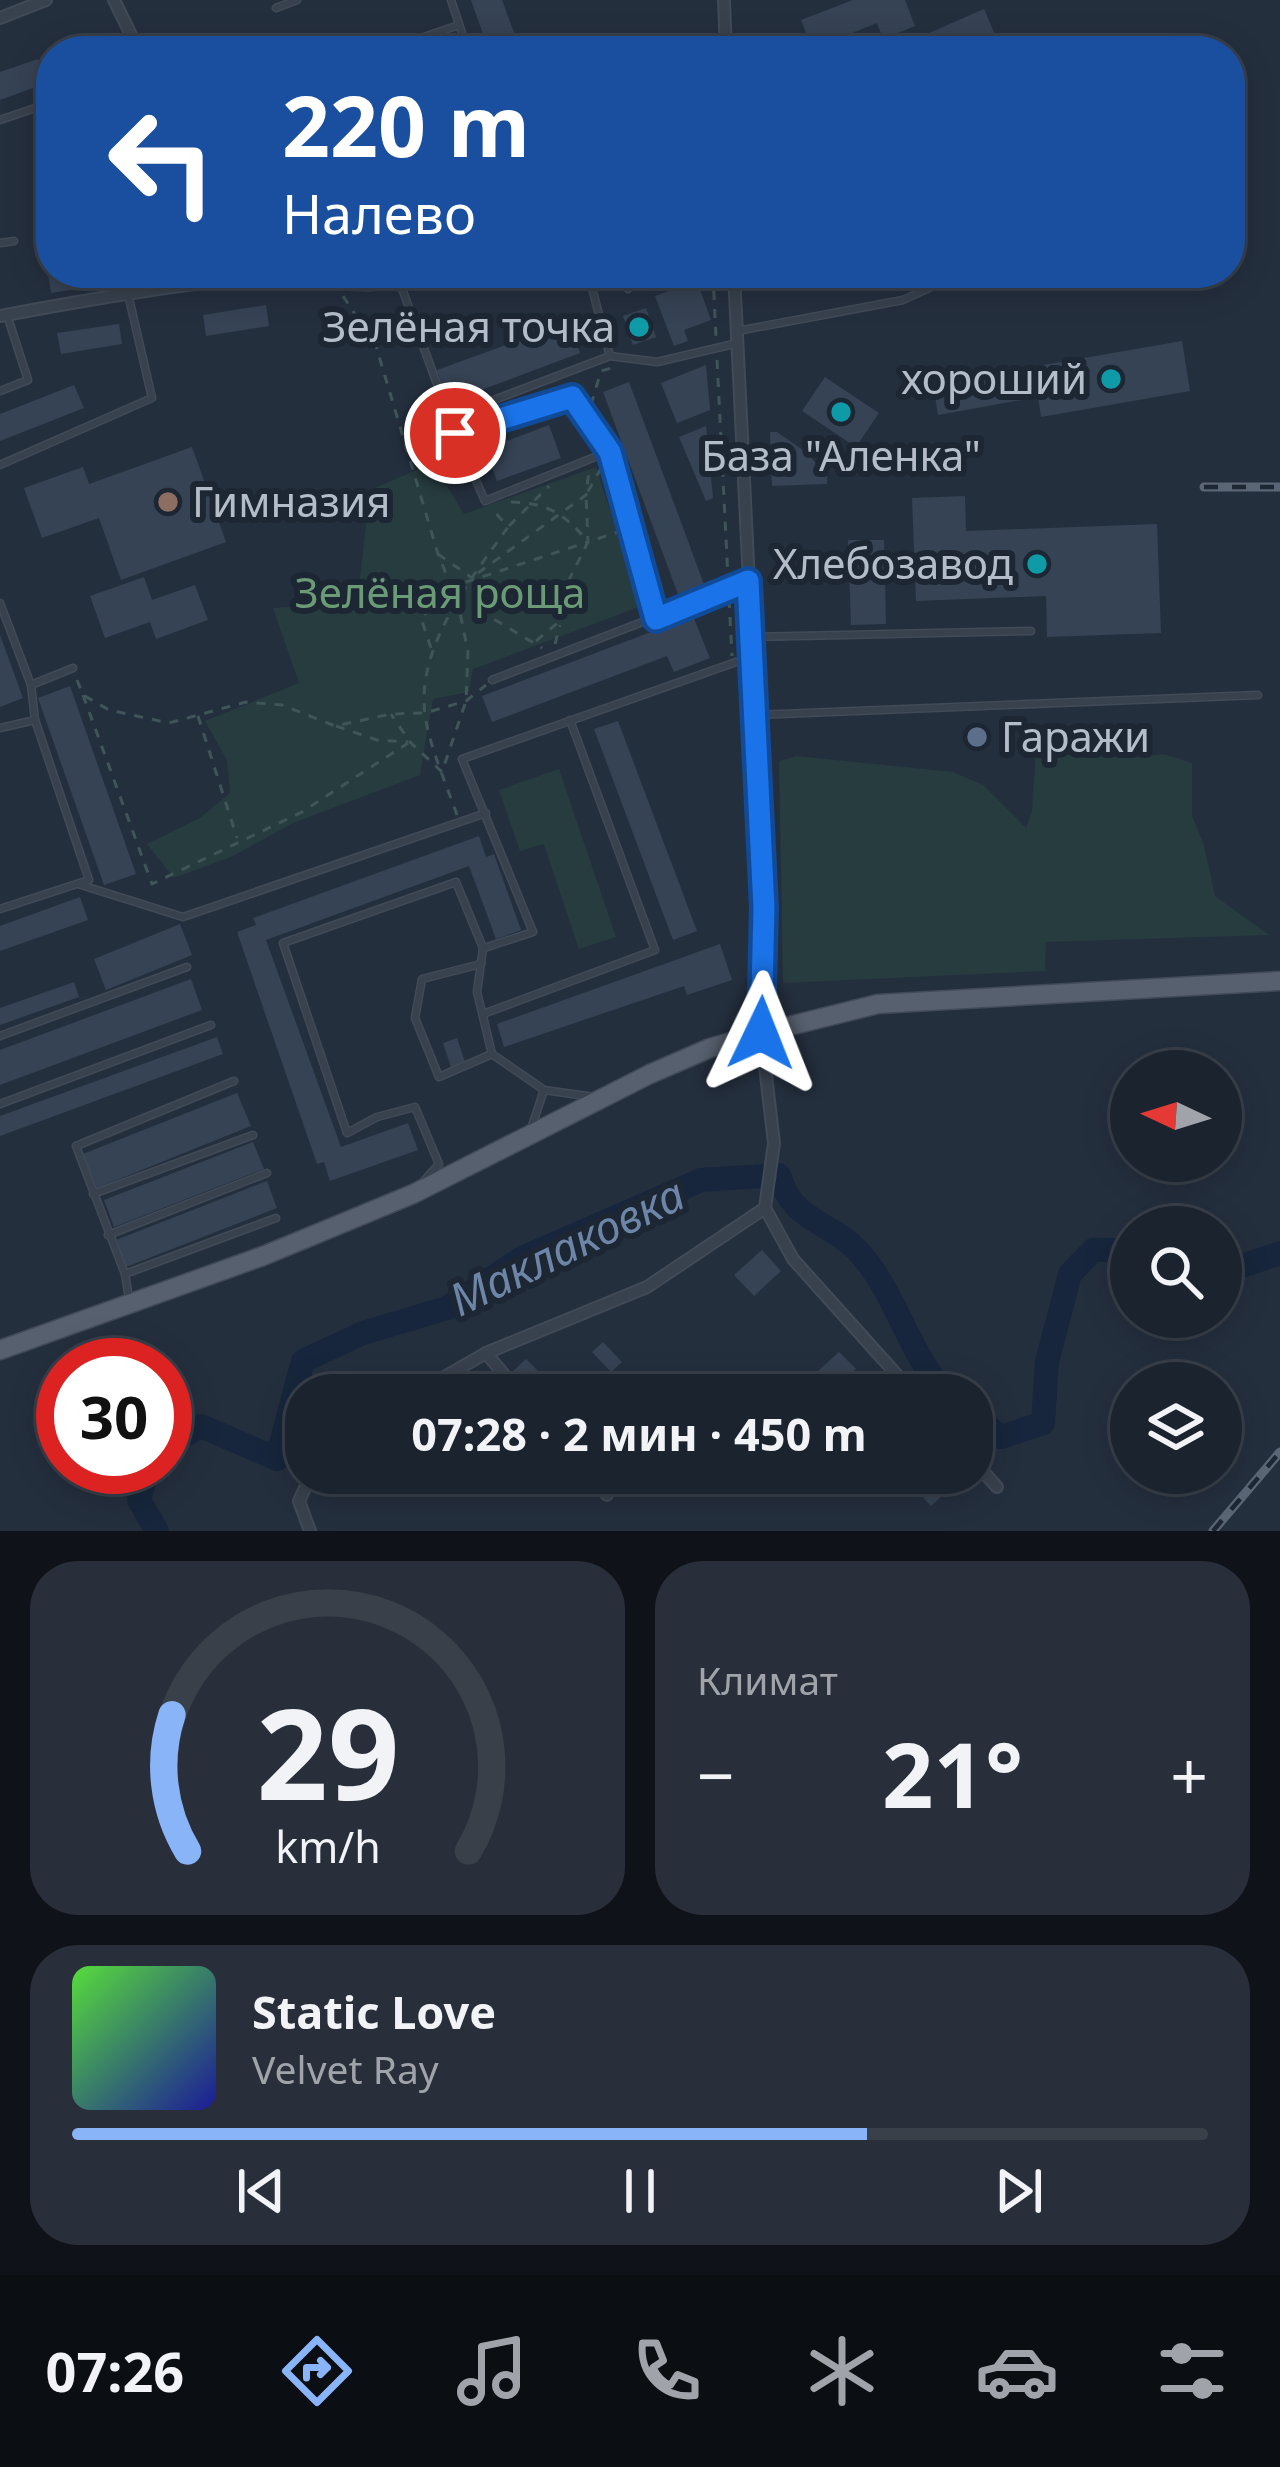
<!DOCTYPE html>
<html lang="ru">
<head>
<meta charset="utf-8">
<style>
  :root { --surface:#1b232e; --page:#282f3a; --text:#f1f3f6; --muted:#a0a4aa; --line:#39404a; --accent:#8ab4f8 }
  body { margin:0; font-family:"Noto Sans",sans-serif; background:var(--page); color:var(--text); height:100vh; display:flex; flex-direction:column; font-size:45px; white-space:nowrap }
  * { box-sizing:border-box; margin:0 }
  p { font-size:39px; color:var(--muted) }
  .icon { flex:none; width:66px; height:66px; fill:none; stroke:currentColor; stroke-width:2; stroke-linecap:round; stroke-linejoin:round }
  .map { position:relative; height:1531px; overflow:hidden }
  .drawer { display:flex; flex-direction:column; gap:30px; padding:30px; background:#0f1319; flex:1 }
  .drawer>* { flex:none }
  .banner { position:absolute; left:36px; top:36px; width:1209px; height:252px; border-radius:48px; box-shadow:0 6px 30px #0003,0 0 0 3px var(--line); background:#1a4fa0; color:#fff; overflow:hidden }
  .needle { width:78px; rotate:274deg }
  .tools { position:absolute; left:1110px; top:1050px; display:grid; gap:24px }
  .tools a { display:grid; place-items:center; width:132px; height:132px; border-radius:50%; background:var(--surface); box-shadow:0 6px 30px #0003,0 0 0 3px var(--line); font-size:60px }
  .speed { position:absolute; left:36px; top:1338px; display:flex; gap:24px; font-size:60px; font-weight:700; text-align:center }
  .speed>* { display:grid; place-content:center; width:156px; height:156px; border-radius:50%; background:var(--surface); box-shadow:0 6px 30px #0003,0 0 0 3px var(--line); line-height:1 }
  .speed .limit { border:18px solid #d22; background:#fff; color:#111 }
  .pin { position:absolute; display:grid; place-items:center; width:102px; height:102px; color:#fff; margin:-51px; border:6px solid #fff; border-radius:50%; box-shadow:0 3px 12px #0007 }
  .me { position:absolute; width:132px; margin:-66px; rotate:2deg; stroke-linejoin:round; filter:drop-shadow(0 0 9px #0008) }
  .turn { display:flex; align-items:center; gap:42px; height:252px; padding:0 48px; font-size:54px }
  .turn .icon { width:156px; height:156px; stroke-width:2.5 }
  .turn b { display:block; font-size:84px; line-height:102px }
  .big { font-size:90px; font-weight:700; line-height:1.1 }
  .drawer .tile { flex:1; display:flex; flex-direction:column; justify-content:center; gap:18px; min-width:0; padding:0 42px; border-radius:48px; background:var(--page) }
  .drawer .dial { align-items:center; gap:0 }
  .dial svg { height:312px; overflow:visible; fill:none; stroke:var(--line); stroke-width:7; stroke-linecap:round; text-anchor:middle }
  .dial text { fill:var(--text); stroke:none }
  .song { display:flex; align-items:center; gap:36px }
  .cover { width:144px; height:144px; border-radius:18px; background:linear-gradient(135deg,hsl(110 70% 55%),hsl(240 70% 35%)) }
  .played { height:12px; border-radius:6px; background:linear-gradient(90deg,var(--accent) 70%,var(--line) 70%) }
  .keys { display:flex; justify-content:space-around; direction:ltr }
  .heat { display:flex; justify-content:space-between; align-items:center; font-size:66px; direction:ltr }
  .drawer .tiles { flex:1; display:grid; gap:30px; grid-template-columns:1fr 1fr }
  .tile:last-child { grid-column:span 2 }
  .trip { position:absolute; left:285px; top:1374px; width:708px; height:120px; border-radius:48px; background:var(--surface); box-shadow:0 6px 30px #0003,0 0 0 3px var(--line); font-weight:700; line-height:120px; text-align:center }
  .dock { display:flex; height:192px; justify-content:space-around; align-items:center; background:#0b0e12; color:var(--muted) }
  .dock .icon { width:84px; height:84px }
  .dock .on { color:var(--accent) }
  .dock b { font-size:54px; color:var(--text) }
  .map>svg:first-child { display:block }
</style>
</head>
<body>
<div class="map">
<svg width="1280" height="1531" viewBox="0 0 1280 1531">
  <rect width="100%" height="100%" fill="#242f3e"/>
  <g fill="#263c3f">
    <path d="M 433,463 L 464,514 L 596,467 L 641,606 L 473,669 L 469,692 L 433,699 L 420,775 L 293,823 L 233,856 L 174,878 L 147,844 L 200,818 L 230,793 L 227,760 L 205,721 L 299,683 L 273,608 L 357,603 L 370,490 Z"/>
    <path d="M 1036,752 L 1129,758 L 1164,754 L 1192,763 L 1192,816 L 1204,845 L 1215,896 L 1269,935 L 1046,942 L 1045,971 L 783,983 L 779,761 L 796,756 L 953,772 L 983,785 L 1026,828 L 1032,811 Z"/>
    <path d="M 559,769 L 616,937 L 579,949 L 544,844 L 520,851 L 499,790 Z"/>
  </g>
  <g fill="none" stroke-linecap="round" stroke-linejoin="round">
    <g stroke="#17263c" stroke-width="24">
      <path d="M 1221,1273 L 1280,1253"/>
      <path d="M 972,1415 L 1001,1437 L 1043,1423 L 1047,1362 L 1070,1274 L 1093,1250 L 1131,1250"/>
      <path d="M 165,1445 L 201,1426 L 277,1459 L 303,1361 L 363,1333 L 447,1308 L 522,1258 L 701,1180 L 779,1175 C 793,1223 829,1220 858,1251 C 897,1292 911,1363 949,1395"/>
      <path d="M 148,1467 L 139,1500 L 157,1531"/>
    </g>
  </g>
  <g fill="#364354">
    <path d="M 471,0 L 502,0 L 521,51 L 489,51 Z"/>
    <path d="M 853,0 L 905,0 L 915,26 L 883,39 L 877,23 L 852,33 L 859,51 L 813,51 L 801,20 Z"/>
    <path d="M 984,9 L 1002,51 L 901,51 L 899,46 Z"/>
    <path d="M 38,59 L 47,83 L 0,100 L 0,72 Z"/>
    <path d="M 111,273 L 113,283 L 51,293 L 48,274 Z"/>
    <path d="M 650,273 L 680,273 L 683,281 L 656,291 Z"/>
    <path d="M 697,281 L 711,320 L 684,330 L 688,341 L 674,346 L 655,296 Z"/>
    <path d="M 266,305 L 269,326 L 206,336 L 203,315 Z"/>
    <path d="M 646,308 L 656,337 L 633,345 L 623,316 Z"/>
    <path d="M 569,322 L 580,353 L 449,402 L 437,370 Z"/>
    <path d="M 119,324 L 122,344 L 61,354 L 57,333 Z"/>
    <path d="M 1182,341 L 1190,391 L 1041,417 L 1038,397 L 938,415 L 933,384 Z"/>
    <path d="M 706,365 L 710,410 L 677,423 L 661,383 Z"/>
    <path d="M 825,377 L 879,413 L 856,447 L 802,411 Z"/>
    <path d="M 629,382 L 705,587 L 679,597 L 603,392 Z"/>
    <path d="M 74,385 L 84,408 L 0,441 L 0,414 Z"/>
    <path d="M 549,425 L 561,458 L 497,481 L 485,449 Z"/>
    <path d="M 706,426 L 713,498 L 706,501 L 679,437 Z"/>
    <path d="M 770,432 L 777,432 L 807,453 L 827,476 L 827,484 L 772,486 Z"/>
    <path d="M 192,447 L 226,542 L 121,580 L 99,518 L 42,538 L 24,488 L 83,467 L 89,484 Z"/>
    <path d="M 965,496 L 966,531 L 1157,524 L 1161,633 L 1047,637 L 1046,596 L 916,601 L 912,498 Z"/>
    <path d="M 848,540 L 884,540 L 886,624 L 851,625 Z"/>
    <path d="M 144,577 L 152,600 L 195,585 L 208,620 L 156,639 L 150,622 L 105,638 L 90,596 Z"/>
    <path d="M 693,616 L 710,658 L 674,672 L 667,656 L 492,722 L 482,696 Z"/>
    <path d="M 0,635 L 23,698 L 0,707 Z"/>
    <path d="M 70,686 L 136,874 L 104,885 L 38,698 Z"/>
    <path d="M 618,721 L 697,931 L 673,940 L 594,729 Z"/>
    <path d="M 479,836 L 486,857 L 494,854 L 521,930 L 496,939 L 469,866 L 266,940 L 341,1147 L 408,1123 L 418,1150 L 330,1181 L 324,1162 L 317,1164 L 237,932 L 256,925 L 253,918 Z"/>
    <path d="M 80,897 L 88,920 L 0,951 L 0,926 Z"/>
    <path d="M 180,924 L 192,955 L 106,990 L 94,959 Z"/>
    <path d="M 720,944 L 732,980 L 687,995 L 684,986 L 504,1047 L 497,1024 Z"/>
    <path d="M 191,979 L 202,1010 L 0,1085 L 0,1050 Z"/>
    <path d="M 74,982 L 79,997 L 0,1025 L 0,1008 Z"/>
    <path d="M 217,1037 L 223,1054 L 0,1136 L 0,1116 Z"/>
    <path d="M 457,1038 L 465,1062 L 451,1067 L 443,1043 Z"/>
    <path d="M 237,1093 L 251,1126 L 97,1188 L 83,1154 Z"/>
    <path d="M 253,1142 L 264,1169 L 114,1227 L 104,1200 Z"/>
    <path d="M 267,1181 L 277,1208 L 126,1267 L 116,1240 Z"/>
    <path d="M 762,1250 L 781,1271 L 754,1296 L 734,1275 Z"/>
    <path d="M 603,1342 L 622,1362 L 611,1372 L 592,1352 Z"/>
    <path d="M 839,1352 L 856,1369 L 835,1389 L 818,1371 Z"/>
    <path d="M 526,1359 L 546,1379 L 533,1392 L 513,1371 Z"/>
    <path d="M 943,1473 L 955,1484 L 931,1506 L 920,1494 Z"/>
  </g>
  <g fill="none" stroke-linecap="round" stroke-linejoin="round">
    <g stroke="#414a57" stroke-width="9">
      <g id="service">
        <path d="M 451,0 L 468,51"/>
        <path d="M 276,8 L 297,0"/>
        <path d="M 383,51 L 459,25"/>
        <path d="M 0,120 L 38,107 L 46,124 L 51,123"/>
        <path d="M 0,243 L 14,241"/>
        <path d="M 588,273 L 610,356"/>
        <path d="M 623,273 L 628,289"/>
        <path d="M 400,283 L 455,433 L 572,396 L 610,451 L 656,619"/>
        <path d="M 737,331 L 903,300 L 962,273"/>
        <path d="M 0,391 L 28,380 L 7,315"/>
        <path d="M 449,417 L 610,356 L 657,362 L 738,343"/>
        <path d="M 455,433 L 485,501 L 610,451"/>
        <path d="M 0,465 L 152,398 L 128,294"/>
        <path d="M 0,603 L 31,685 L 35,720 L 89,880 L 0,909"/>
        <path d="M 753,637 L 1031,631"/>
        <path d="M 492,680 L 746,582"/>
        <path d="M 31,685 L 73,668"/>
        <path d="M 755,715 L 1258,695"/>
        <path d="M 0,728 L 35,720"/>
        <path d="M 78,884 L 183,917 L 486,813"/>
        <path d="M 484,948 L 533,932 L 462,759 L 753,656"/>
        <path d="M 481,964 L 422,979 L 415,1018 L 439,1077 L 492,1054"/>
        <path d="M 483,1014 L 655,950 L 570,720"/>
        <path d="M 0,1036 L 187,967"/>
        <path d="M 544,1090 L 594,1097"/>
        <path d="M 0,1104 L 211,1025"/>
        <path d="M 423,1182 L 439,1164 L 415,1107 L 377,1117 L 347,1133 L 283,943 L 456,882 L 483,948 L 477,992 L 492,1054 L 544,1090 L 531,1129"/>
        <path d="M 93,1194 L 253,1135"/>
        <path d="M 108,1235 L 267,1173"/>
        <path d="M 125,1274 L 276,1218"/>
        <path d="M 129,1298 L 125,1274 L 76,1146 L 234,1081"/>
      </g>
    </g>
    <g stroke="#414a57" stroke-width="14">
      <g id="minor">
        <path d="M 114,0 L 139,51"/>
        <path d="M 724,0 L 726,51"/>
        <path d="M 0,18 L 46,0"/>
        <path d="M 734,273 L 763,872 L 761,1033 L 774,1143 L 765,1208"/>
        <path d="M 0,316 C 86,300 172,285 259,277 C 318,272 361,299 425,273"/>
        <path d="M 765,1208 L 793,1259 L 915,1395"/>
        <path d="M 486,1353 L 521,1395"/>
        <path d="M 413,1395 L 486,1353 L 647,1287 L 765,1208"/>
        <path d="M 972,1459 L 997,1487"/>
        <path d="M 588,1473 L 607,1495"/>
        <path d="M 310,1531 L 299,1501 L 312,1473"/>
      </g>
    </g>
    <g stroke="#414a57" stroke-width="21">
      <path id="primary" d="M 0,1350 L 263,1256 L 413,1194 L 650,1074 L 710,1048 L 761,1033 L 878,1004 L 1280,981"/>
    </g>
    <g stroke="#3f5557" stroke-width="3" stroke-dasharray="9 9" stroke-linecap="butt">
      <path d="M 713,273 L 716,338"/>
      <path d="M 343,296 L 376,346 L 438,554 L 458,603 L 468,652 L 466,701 L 442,772 L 410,742 L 391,714"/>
      <path d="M 717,360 L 728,578"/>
      <path d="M 591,405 L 601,371 L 615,367"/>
      <path d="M 511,502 C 548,503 565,514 588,542"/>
      <path d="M 509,526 L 549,486"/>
      <path d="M 438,554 L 472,578 L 487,615 L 542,648"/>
      <path d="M 478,573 L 586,495 L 589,470"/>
      <path d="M 729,599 L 732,656"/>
      <path d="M 536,641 L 561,620 L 570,578 L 588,542 L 624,530"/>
      <path d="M 555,644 L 560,625"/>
      <path d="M 431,648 L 421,618 L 451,587 L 588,542 L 586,495 L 604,463"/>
      <path d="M 77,680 L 83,695 L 109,710 L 169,723 L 246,702 L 282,705 L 335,726 L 391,714 L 425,713 L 466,701 L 486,685"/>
      <path d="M 83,695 L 152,884 L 302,812 L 408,743"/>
      <path d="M 198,716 L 237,838"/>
      <path d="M 336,726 L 377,740 L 408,742"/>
      <path d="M 457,815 C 446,783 430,748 425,715 C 416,646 471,579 508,527 L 492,509"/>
    </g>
    <use href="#service" stroke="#38414e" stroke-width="6"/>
    <use href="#minor" stroke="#38414e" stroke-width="10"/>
    <use href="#primary" stroke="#56606e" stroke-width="18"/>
    <g stroke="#5a6575" stroke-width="9">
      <g id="rail">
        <path d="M 1204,487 L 1280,487"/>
        <path d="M 1213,1531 L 1280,1452"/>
      </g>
    </g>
    <use href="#rail" stroke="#1d2633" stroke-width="4.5" stroke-dasharray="14" stroke-linecap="butt"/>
  </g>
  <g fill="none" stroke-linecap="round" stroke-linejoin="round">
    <g stroke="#114b97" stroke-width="30">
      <path id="route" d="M 455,433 L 572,397 L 610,452 L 656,619 L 748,581 L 764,908 L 761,1033"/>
    </g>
    <use href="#route" stroke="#1a73e8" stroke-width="21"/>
  </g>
  <g fill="#0f9aa8" stroke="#1d2633" stroke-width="4.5">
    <circle cx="639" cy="327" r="12"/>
    <circle cx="1111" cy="379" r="12"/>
    <circle cx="841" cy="412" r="12"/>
    <circle cx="1037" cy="564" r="12"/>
  </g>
  <circle fill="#8d6e63" stroke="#1d2633" stroke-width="4.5" cx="168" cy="502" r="12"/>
  <circle fill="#5c6f8a" stroke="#1d2633" stroke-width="4.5" cx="977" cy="737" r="12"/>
  <g text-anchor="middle" stroke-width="12" stroke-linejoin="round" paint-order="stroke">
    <g font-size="42" fill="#b4bcc9" stroke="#1d2633" text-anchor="end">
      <text x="615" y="342">Зелёная точка</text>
      <text x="1087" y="394">хороший</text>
      <text x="841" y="471" text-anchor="middle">База "Аленка"</text>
      <text x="192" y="517" text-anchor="start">Гимназия</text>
      <text x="1013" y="579">Хлебозавод</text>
      <text x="1001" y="752" text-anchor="start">Гаражи</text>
    </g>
    <g font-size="42" fill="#6b9a76" stroke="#1d2633">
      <text x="440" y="608">Зелёная роща</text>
    </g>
    <g font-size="45" font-style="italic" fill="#6d86a8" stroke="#1d2633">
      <text transform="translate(567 1247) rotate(-26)" y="16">Маклаковка</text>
    </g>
  </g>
</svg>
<div class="tools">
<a><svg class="needle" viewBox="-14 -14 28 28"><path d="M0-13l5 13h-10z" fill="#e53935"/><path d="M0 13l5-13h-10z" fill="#a0a4aa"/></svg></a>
<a><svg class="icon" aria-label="search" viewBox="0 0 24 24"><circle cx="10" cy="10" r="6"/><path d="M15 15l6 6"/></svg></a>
<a><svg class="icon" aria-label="layers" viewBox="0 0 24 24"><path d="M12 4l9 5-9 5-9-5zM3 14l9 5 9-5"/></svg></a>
</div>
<div class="speed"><div class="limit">30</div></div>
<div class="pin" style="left:455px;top:433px;background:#d93025"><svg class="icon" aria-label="arrive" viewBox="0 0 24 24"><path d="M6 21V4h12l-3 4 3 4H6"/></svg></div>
<svg class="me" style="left:761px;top:1033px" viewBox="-20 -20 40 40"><path d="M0-17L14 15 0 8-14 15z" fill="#1a73e8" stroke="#fff" stroke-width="4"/></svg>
<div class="trip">07:28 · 2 мин · 450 m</div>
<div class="banner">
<div class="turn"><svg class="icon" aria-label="left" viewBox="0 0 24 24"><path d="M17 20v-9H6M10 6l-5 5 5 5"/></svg><div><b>220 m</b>Налево</div></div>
</div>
</div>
<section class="drawer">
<div class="tiles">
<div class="tile dial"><svg viewBox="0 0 100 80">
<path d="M14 69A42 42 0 1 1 86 69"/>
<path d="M14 69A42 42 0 0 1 10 34" stroke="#8ab4f8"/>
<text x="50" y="56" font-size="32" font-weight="700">29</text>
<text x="50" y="72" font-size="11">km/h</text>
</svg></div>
<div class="tile"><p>Климат</p>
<div class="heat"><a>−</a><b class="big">21°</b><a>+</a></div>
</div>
<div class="tile">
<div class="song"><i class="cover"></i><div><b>Static Love</b><p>Velvet Ray</p></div></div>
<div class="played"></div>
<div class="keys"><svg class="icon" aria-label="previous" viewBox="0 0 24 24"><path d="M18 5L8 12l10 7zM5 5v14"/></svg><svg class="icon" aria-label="pause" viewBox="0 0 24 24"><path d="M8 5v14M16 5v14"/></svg><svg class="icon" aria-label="next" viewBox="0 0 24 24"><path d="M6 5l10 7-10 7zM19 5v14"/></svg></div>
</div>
</div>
</section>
<nav class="dock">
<b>07:26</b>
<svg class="icon on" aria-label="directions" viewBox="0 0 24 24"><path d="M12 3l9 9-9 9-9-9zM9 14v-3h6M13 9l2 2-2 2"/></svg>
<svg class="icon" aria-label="music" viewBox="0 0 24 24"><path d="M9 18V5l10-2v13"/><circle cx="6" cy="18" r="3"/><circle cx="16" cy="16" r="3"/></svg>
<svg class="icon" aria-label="phone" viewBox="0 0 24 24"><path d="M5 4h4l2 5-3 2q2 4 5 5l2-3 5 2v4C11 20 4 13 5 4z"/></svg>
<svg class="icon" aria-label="climate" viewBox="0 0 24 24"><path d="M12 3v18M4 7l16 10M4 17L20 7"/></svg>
<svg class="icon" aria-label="car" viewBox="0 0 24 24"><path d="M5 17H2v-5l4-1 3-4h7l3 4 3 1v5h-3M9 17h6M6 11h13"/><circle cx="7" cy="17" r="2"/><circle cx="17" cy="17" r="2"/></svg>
<svg class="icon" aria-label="filters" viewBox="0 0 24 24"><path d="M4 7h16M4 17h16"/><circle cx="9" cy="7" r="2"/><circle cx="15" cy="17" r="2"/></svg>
</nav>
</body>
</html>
